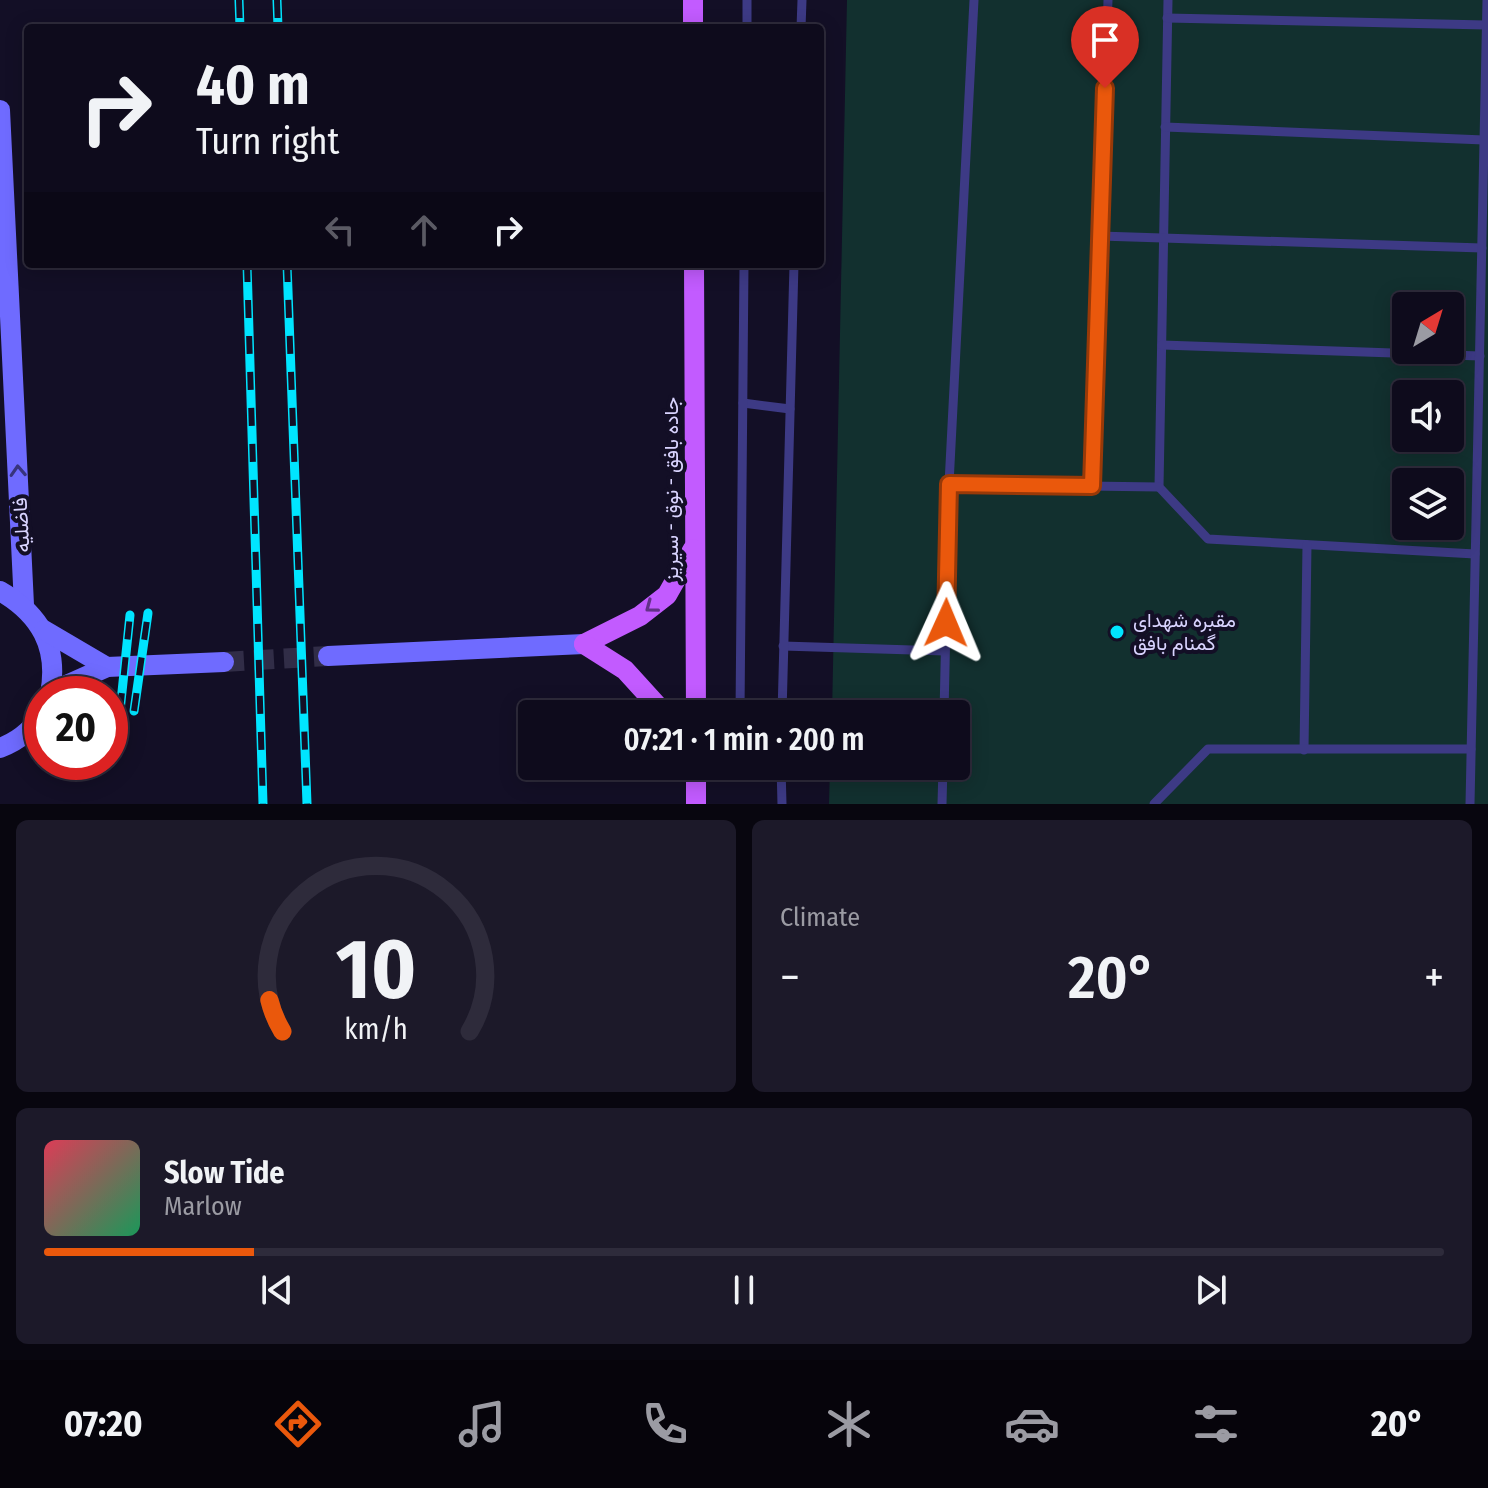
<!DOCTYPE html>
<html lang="en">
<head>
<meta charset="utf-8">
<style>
  :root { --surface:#0e0b1c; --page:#1c1929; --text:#f1f3f6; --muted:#9b9ba3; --line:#2e2b3b; --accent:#ea580c }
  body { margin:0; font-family:"Fira Sans Condensed",Vazirmatn,sans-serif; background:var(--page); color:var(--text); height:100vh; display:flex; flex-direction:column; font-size:30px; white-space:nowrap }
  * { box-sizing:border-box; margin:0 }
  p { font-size:26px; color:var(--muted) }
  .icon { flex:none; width:44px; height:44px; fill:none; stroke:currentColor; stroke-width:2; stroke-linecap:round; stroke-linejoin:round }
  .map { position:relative; height:804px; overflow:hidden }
  .sheet { display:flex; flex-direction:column; gap:16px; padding:16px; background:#08060f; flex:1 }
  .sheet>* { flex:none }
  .banner { position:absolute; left:24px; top:24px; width:800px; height:244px; border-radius:8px; box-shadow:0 4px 20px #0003,0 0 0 2px var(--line); background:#0e0b1c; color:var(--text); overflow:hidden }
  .needle { width:52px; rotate:38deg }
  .tools { position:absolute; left:1392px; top:292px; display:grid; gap:16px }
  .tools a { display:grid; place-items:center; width:72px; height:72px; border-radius:8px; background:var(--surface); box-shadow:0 4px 20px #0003,0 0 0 2px var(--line); font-size:40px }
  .speed { position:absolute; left:24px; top:676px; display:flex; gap:16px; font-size:40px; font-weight:700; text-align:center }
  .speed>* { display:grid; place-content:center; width:104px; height:104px; border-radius:50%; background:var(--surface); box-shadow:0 4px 20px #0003,0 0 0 2px var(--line); line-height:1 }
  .speed .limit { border:12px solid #d22; background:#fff; color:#111 }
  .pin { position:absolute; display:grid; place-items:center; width:68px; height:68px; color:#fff; margin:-82px -34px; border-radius:50% 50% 50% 0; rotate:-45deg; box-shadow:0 0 8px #0007 }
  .pin .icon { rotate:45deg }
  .me { position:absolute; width:88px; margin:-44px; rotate:1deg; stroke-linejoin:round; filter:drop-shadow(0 0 6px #0008) }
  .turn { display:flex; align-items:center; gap:28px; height:168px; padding:0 40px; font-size:36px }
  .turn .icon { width:104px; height:104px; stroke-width:2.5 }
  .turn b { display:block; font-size:56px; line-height:68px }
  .lanes { display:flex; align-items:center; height:76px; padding:0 40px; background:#0003; justify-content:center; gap:40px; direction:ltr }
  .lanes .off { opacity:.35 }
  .big { font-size:60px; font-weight:600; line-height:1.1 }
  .sheet .card { flex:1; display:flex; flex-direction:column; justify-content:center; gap:12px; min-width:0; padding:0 28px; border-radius:12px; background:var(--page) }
  .sheet .dial { align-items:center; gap:0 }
  .dial svg { height:208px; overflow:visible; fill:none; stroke:var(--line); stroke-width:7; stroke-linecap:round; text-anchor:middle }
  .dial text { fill:var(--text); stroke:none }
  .song { display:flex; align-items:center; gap:24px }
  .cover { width:96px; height:96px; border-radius:12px; background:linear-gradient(135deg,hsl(350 70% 55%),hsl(150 70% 35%)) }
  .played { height:8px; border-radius:4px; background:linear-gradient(90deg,var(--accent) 15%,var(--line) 15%) }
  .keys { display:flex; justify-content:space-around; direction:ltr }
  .heat { display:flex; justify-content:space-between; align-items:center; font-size:44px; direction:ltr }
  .sheet .tiles { flex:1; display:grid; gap:16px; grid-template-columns:1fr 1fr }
  .card:last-child { grid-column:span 2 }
  .trip { position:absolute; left:518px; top:700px; width:452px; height:80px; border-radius:8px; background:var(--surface); box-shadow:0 4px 20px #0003,0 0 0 2px var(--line); font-weight:600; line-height:80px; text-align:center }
  .menu { display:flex; height:128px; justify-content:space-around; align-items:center; background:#06040b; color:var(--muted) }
  .menu .icon { width:56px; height:56px }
  .menu .active { color:var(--accent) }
  .menu b { font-size:36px; color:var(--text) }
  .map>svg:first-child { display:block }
</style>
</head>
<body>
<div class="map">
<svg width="1488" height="804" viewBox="0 0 1488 804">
  <rect width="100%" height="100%" fill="#130f26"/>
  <path fill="#12302f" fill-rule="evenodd" d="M 847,0 L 1488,0 L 1488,804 L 829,804 L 830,766 L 956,766 L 956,714 L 832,714 ZM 1406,306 L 1450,306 L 1450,350 L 1406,350 ZM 1406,394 L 1450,394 L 1450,438 L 1406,438 ZM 1406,482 L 1450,482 L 1450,526 L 1406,526 Z"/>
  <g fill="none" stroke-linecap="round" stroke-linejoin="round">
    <path stroke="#312d47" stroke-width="20" stroke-dasharray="20 10" stroke-linecap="butt" d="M 224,662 L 328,656"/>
    <g stroke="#3d3a85" stroke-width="9">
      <path d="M 1168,0 L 1159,487 L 1208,539 L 1475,554"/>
      <path d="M 1167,18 L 1486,25"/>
      <path d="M 747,28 L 747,0"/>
      <path d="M 801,28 L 802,0"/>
      <path d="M 1165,127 L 1484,140"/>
      <path d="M 1100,236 L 1482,248"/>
      <path d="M 1162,345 L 1480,356"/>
      <path d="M 743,403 L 790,409"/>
      <path d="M 949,484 L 1159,487"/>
      <path d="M 1092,486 L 1108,0"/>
      <path d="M 783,646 L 945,651"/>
      <path d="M 740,714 L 744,264"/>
      <path d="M 782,714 L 794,264"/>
      <path d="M 944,714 L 949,484 L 974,0"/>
      <path d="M 1304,750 L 1307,545"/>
      <path d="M 781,766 L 782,804"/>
      <path d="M 942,804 L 943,766"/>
      <path d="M 1154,804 L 1208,749 L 1471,749"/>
      <path d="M 1470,804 L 1487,0"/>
    </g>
    <g stroke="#6f6bff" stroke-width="20">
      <path d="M 0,110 L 24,605"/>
      <path d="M 0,591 C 40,614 59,647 50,694"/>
      <path d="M 44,630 L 107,667"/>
      <path d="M 328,656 L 584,644"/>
      <path d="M 51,692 L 107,667 L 224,662"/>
      <path d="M 0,748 C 18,741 34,729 42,711"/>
    </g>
    <g stroke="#c25bff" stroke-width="20">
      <path d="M 693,0 L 693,28"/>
      <path d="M 694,264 L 696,714"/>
      <path d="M 584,644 L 640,616 L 667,595 L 693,549"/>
      <path d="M 584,644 L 625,670 L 665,714"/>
      <path d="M 696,766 L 696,804"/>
    </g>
    <g stroke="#00e5ff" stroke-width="9">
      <g id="rail">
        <path d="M 239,0 L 240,28"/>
        <path d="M 277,0 L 278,28"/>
        <path d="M 247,264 L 263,804"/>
        <path d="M 287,264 L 307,804"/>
        <path d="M 120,711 L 130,615"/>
        <path d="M 134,711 L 148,613"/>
      </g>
    </g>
    <use href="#rail" stroke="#130f26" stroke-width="6" stroke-dasharray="18" stroke-linecap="butt"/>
  </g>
  <defs><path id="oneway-chevron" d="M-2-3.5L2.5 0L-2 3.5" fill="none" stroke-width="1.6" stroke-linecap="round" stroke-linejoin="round" transform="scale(2)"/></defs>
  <use stroke="#38347d" href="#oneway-chevron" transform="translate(18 471) rotate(-93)"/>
  <use stroke="#623188" href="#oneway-chevron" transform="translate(651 607) rotate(143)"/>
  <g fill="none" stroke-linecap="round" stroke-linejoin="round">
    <g stroke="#983908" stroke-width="20">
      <path id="route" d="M 946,623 L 949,484 L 1092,486 L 1105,88"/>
    </g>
    <use href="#route" stroke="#ea580c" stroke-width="14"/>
  </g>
  <circle fill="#00e5ff" stroke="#130f26" stroke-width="3" cx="1117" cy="632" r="8"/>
  <g text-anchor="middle" stroke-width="8" stroke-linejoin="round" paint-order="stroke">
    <g font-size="20" fill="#d9d4ff" stroke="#130f26">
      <text transform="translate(671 489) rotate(-90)" y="7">جاده بافق - نوق - سیریز</text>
      <text transform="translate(21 525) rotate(-93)" y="7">فاضلیه</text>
    </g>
    <g font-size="20" fill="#d9d4ff" stroke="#130f26" text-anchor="start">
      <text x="1133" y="627">مقبره شهدای<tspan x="1133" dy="23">گمنام بافق</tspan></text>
    </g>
  </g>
</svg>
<div class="tools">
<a><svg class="needle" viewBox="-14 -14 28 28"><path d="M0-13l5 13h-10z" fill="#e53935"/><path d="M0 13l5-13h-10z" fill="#9b9ba3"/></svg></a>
<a><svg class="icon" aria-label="sound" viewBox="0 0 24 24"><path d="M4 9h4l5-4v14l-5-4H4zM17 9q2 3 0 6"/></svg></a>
<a><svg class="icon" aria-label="layers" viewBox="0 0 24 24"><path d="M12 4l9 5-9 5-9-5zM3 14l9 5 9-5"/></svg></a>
</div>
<div class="speed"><div class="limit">20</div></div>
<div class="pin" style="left:1105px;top:88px;background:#d93025"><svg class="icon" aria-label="arrive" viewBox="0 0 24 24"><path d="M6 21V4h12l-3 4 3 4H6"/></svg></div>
<svg class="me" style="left:946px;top:623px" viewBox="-20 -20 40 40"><path d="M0-17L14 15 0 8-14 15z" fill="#ea580c" stroke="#fff" stroke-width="4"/></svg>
<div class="trip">07:21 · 1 min · 200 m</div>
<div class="banner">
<div class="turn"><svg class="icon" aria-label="right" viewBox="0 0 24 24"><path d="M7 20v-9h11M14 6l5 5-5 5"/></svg><div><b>40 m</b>Turn right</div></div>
<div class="lanes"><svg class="icon off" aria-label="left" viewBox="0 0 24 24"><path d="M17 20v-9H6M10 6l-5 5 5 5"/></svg><svg class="icon off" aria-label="ahead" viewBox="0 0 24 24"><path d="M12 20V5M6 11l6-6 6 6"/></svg><svg class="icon" aria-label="right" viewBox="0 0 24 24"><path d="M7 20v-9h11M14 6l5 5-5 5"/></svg></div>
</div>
</div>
<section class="sheet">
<div class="tiles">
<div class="card dial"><svg viewBox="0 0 100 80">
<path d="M14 69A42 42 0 1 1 86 69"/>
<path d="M14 69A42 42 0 0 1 9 57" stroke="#ea580c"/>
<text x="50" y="56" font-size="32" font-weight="700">10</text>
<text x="50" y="72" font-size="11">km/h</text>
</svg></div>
<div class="card"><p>Climate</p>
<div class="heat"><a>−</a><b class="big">20°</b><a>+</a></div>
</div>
<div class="card">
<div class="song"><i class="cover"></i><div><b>Slow Tide</b><p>Marlow</p></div></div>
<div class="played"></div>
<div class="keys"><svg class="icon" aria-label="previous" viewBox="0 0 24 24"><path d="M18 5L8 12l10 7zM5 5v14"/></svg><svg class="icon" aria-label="pause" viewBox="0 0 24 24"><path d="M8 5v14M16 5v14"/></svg><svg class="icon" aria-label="next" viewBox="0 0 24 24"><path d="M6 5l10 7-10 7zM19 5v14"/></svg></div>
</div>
</div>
</section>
<nav class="menu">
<b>07:20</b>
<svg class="icon active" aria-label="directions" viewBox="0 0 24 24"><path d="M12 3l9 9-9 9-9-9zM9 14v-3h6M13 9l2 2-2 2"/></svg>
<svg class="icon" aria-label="music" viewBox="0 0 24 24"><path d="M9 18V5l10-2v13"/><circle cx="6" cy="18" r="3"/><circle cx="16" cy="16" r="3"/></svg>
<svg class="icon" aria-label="phone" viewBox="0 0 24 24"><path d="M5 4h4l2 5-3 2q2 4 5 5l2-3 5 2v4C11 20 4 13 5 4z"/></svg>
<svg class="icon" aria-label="climate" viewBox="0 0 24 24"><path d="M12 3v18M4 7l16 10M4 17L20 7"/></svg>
<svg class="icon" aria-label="car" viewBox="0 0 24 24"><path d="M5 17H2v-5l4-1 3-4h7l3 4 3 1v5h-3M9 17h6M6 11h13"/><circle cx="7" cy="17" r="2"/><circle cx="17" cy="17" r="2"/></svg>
<svg class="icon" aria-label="filters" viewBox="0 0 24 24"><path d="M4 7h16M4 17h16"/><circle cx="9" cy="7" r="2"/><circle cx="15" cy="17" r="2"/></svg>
<b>20°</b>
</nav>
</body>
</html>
